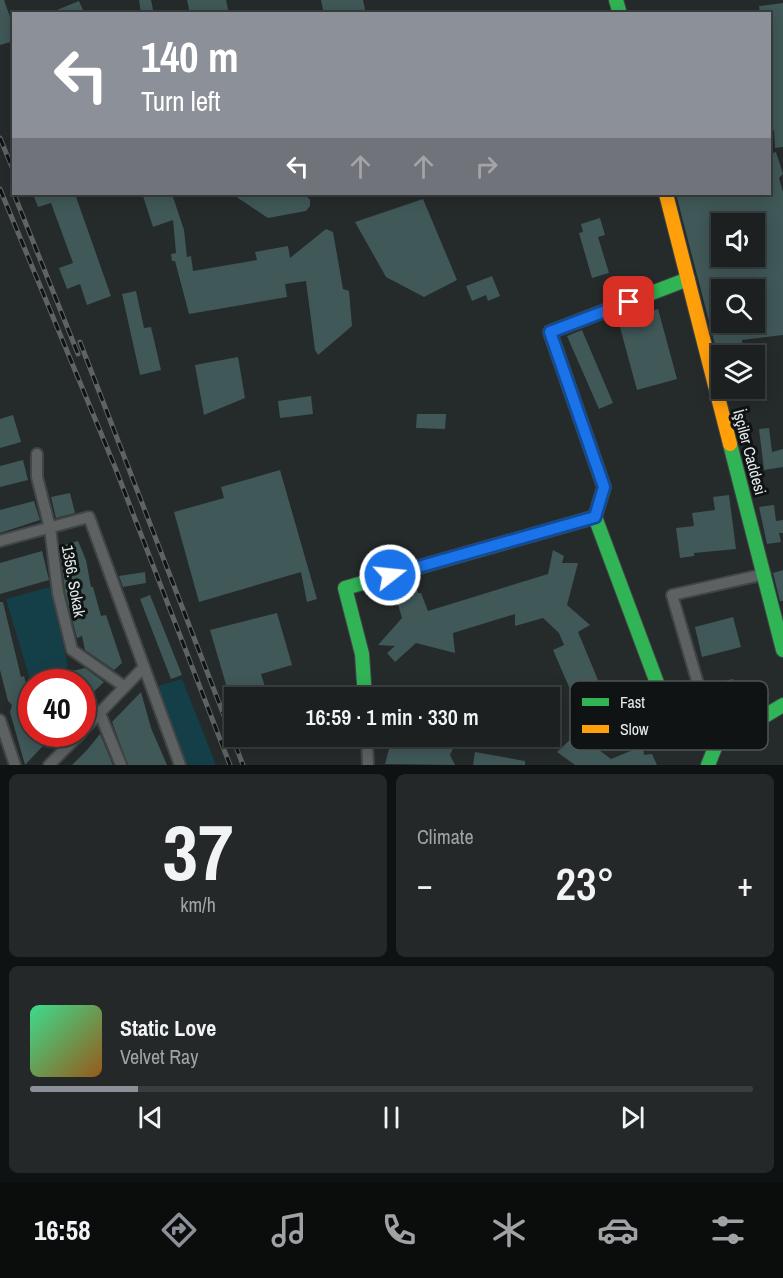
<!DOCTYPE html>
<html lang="en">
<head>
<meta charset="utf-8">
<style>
  :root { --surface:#1c2020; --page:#252829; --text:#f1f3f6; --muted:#a0a3a5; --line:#3a3e3e; --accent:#8c9099 }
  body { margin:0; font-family:"Archivo Narrow",sans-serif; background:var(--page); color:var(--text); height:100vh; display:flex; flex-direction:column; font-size:22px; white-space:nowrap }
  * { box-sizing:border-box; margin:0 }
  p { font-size:20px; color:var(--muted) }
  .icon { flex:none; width:33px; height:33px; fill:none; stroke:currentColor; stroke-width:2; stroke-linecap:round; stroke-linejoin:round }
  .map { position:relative; height:765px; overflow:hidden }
  .drawer { display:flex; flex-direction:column; gap:9px; padding:9px; background:#0f1212; flex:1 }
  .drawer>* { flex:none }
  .banner { position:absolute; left:12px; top:12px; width:759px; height:183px; border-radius:0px; box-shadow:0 3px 15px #0003,0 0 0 2px var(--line); background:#8c9099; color:#fff; overflow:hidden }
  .buttons { position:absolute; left:711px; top:213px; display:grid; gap:12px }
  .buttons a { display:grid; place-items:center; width:54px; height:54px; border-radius:0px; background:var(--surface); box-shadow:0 3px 15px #0003,0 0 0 2px var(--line); font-size:30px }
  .speed { position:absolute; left:18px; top:669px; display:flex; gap:12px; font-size:30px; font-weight:700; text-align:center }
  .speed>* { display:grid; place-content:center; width:78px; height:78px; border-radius:50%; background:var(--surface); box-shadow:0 3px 15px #0003,0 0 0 2px var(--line); line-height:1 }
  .speed .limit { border:9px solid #d22; background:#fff; color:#111 }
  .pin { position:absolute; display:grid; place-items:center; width:51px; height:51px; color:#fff; margin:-26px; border-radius:12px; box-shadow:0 3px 9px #0006 }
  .me { position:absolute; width:66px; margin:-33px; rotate:74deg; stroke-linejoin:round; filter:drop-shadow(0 0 4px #0008) }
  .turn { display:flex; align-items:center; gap:21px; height:126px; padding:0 30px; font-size:27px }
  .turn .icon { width:78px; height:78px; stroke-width:2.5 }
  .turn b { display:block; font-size:42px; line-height:51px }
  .lanes { display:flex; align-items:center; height:57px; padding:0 30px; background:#0003; justify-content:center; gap:30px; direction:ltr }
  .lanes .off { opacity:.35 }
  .big { font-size:45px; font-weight:600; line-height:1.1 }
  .drawer .widget { flex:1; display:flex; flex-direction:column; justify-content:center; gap:9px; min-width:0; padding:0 21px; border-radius:9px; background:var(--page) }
  .drawer .dial { align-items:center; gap:0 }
  .dial b { font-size:78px; line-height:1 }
  .song { display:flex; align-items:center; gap:18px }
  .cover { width:72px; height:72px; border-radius:9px; background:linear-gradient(135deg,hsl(150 70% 55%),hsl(30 70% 35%)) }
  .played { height:6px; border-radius:3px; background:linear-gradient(90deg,var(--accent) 15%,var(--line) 15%) }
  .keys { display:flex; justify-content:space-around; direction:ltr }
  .heat { display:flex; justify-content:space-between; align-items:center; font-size:33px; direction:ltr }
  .drawer .tiles { flex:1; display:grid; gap:9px; grid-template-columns:1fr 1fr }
  .widget:last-child { grid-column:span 2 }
  .trip { position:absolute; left:224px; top:687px; width:336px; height:60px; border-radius:0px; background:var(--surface); box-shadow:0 3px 15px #0003,0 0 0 2px var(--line); font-weight:600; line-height:60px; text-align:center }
  .menu { display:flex; height:96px; justify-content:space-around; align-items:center; background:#0b0d0d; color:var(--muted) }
  .menu .icon { width:42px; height:42px }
  .menu .current { color:var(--accent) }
  .menu b { font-size:27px; color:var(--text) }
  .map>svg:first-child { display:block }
</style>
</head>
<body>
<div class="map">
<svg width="783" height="765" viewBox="0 0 783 765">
  <rect width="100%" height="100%" fill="#252a2b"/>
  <g fill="#153f48">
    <path d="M 50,587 L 68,666 L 52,682 L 31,683 L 6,599 Z"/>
    <path d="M 182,679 L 216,765 L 187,765 L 158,686 Z"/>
  </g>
  <g fill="#405858" fill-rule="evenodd">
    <path d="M 0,0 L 4,0 L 14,28 L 14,41 L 0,45 Z"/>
    <path d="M 139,0 L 151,0 L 154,14 L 141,14 Z"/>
    <path d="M 187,0 L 226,0 L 229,14 L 190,14 Z"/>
    <path d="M 321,0 L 363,0 L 366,14 L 324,14 Z"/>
    <path d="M 79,1 L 83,10 L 73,14 L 47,14 Z"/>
    <path d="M 783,3 L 783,147 L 775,148 L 774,130 L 770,132 L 770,14 L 760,14 L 759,6 Z"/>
    <path d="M 776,152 L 783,174 L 779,178 L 783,192 L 783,335 L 742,340 L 744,356 L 718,356 L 676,194 L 770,194 L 770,154 ZM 722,224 L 754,224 L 754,256 L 722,256 ZM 722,290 L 754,290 L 754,322 L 722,322 Z"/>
    <path d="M 33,194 L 75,194 L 111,296 L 87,305 L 80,284 L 67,289 L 59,268 L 73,263 L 51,203 L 38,207 Z"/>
    <path d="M 150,194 L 172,194 L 184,230 L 187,257 L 191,256 L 193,271 L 257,260 L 255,252 L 288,246 L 290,258 L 326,229 L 333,232 L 343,289 L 349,291 L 352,326 L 318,355 L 315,350 L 306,281 L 285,284 L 287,297 L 189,314 L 175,261 L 172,261 L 171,254 L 176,253 L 173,220 L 153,227 L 143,196 Z"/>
    <path d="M 232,194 L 305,194 L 310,200 L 310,206 L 306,211 L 268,218 Z"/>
    <path d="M 423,199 L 457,280 L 424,297 L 386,277 L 355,222 Z"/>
    <path d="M 600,218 L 605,235 L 598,237 L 609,273 L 592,278 L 579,233 L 583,232 L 581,224 Z"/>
    <path d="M 492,276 L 500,296 L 488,301 L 486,295 L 472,301 L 466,286 Z"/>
    <path d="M 136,291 L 144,328 L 151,327 L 161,370 L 140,375 L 122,294 Z"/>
    <path d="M 658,309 L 677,379 L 637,390 L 618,320 Z"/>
    <path d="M 582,330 L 613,403 L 599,409 L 567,336 Z"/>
    <path d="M 238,357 L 245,398 L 204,415 L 195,365 Z"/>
    <path d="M 311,396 L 313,414 L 280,418 L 278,401 Z"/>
    <path d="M 417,414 L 446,414 L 445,429 L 416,428 Z"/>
    <path d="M 13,415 L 21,442 L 0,448 L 0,419 Z"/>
    <path d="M 769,428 L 772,452 L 783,449 L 783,467 L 764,470 L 759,429 Z"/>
    <path d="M 23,460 L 28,480 L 0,487 L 0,466 Z"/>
    <path d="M 280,470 L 317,599 L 307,602 L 301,572 L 199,602 L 174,512 L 224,498 L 221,487 Z"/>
    <path d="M 70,493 L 75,513 L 56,518 L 51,497 Z"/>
    <path d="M 729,495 L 736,549 L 694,553 L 694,556 L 680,558 L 676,528 L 694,526 L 692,513 L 715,510 L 713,497 Z"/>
    <path d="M 34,501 L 40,520 L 0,533 L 0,510 Z"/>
    <path d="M 774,505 L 776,521 L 783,520 L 783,533 L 779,533 L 781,542 L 767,544 L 759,507 Z"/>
    <path d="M 78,541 L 86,560 L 91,587 L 93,587 L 101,616 L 106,615 L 122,663 L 114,670 L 85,650 L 82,636 L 77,638 L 65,592 L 60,546 Z"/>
    <path d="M 553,550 L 564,556 L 562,563 L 578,563 L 567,605 L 590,625 L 578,632 L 603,692 L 576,703 L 553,650 L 564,645 L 559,633 L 543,618 L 515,626 L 515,614 L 453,633 L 455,653 L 416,643 L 395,662 L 387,653 L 395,646 L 378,645 L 402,618 L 394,591 L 417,589 L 418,593 L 421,593 L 428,611 L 548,574 Z"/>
    <path d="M 42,551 L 49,580 L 0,594 L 0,563 Z"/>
    <path d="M 783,570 L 783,601 L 780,601 L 773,573 Z"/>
    <path d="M 145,572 L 146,583 L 123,587 L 119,576 Z"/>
    <path d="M 150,595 L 182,675 L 171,679 L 140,599 Z"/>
    <path d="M 0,602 L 3,602 L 21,677 L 24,676 L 29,696 L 27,700 L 32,705 L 32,734 L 54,734 L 25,765 L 10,712 L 12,705 L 8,701 L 0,670 Z"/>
    <path d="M 277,613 L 292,665 L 261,674 L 267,693 L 253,698 L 230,698 L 210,630 Z"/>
    <path d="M 733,617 L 741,647 L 702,657 L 695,627 Z"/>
    <path d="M 85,668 L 104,682 L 82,703 L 82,682 L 70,682 L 68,672 Z"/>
    <path d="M 733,679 L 736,692 L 750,689 L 754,707 L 729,724 L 718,726 L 709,693 L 721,690 L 719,682 Z"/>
    <path d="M 141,692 L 151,728 L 167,765 L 128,765 L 112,722 Z"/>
    <path d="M 100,734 L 113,765 L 72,765 L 87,750 Z"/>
    <path d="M 391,736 L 459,736 L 450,755 L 455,765 L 385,764 L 389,749 L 394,749 Z"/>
    <path d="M 574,736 L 578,739 L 580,736 L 611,759 L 643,746 L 644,755 L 652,754 L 657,765 L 575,765 L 557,752 Z"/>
    <path d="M 475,752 L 525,761 L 525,765 L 473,765 Z"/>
  </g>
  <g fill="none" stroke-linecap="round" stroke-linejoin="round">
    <g stroke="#424546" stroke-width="14">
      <g id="street">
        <path d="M 37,454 L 37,477 L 50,528 L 58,593 L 72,650 L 125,687"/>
        <path d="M 0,541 L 89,517 L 180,765"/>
        <path d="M 100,714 L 121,765"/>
        <path d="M 0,720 L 15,765"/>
        <path d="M 82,731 L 144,667"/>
        <path d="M 367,736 L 368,765"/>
        <path d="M 716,745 L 672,595 L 765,574"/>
        <path d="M 49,765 L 80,734"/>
      </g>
    </g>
    <g stroke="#424546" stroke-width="16">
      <g id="fast">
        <path d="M 616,0 L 620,14"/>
        <path d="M 730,444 L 783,650"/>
        <path d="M 365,698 L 362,654 L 345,588 L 595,517"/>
        <path d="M 678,739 L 595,517 L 604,487 L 550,332 L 688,279"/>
        <path d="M 708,765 L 716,745 L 783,705"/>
      </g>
    </g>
    <g stroke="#424546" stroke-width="16">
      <path id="slow" d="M 666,194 L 730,444"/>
    </g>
    <use href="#street" stroke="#5e6161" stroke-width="10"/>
    <use href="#fast" stroke="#30b455" stroke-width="14"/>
    <use href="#slow" stroke="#ff9f0a" stroke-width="14"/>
    <g stroke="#606364" stroke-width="5">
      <g id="rail">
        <path d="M 0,138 L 14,172"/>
        <path d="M 0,189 L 115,467 L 230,765"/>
        <path d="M 14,194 L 78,354"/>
        <path d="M 80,342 L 243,765"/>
      </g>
    </g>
    <use href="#rail" stroke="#0f1313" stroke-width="3" stroke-dasharray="9" stroke-linecap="butt"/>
  </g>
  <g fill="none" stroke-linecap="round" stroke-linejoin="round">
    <g stroke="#114b97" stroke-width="15">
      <path id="route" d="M 390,575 L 595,517 L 604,487 L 550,332 L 629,302"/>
    </g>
    <use href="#route" stroke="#1a73e8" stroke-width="10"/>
  </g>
  <g text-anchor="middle" stroke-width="6" stroke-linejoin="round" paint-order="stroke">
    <g font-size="16" fill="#e5eaeb" stroke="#0f1313">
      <text transform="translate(750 452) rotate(75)" y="6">İşçiler Caddesi</text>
      <text transform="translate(74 581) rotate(80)" y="6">1356. Sokak</text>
    </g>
  </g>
  <rect x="570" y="681" width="198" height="69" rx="9" fill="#0f1313" stroke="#4f5454" stroke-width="1.5"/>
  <rect x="582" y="698" width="27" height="8" fill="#30b455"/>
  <rect x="582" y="725" width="27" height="8" fill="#ff9f0a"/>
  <g font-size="16" fill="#e5eaeb">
    <text x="620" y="708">Fast</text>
    <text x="620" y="735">Slow</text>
  </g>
</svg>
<div class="buttons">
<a><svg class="icon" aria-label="sound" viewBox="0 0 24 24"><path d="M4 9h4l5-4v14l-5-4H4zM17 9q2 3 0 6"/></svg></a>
<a><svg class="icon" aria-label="search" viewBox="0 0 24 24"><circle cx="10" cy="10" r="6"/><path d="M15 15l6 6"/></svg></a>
<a><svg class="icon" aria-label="layers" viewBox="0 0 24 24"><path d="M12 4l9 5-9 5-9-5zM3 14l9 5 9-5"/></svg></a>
</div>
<div class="speed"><div class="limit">40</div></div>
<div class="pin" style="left:629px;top:302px;background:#d93025"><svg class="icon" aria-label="arrive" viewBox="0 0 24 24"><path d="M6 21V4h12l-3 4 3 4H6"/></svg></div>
<svg class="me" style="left:390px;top:575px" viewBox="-20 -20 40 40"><circle r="17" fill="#1a73e8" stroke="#fff" stroke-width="3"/><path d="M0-11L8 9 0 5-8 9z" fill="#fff"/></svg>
<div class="trip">16:59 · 1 min · 330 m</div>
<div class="banner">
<div class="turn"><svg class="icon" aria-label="left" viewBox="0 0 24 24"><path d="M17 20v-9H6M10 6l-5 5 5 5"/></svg><div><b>140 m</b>Turn left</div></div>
<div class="lanes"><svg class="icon" aria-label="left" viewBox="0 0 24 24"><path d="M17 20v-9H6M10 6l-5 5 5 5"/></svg><svg class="icon off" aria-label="ahead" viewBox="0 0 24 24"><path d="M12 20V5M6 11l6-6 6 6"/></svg><svg class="icon off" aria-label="ahead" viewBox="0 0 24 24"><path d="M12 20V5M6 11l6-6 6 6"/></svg><svg class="icon off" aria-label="right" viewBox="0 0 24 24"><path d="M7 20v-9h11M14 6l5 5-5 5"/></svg></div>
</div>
</div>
<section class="drawer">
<div class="tiles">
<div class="widget dial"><b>37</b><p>km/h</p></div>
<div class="widget"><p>Climate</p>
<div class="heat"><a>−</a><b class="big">23°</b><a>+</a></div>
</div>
<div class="widget">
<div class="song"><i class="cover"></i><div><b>Static Love</b><p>Velvet Ray</p></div></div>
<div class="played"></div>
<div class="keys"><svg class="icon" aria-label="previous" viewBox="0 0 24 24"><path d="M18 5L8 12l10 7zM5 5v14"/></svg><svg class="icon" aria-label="pause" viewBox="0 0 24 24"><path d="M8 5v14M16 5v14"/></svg><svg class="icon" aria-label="next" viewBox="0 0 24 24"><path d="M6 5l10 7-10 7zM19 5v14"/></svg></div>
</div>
</div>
</section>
<nav class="menu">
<b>16:58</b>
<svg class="icon current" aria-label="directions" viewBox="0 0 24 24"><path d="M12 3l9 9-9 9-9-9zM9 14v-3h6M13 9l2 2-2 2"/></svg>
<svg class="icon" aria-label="music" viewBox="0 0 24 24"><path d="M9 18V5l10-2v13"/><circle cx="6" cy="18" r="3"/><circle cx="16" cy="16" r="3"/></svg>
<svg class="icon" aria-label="phone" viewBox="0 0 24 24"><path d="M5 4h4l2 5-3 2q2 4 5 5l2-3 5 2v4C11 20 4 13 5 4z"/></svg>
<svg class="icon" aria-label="climate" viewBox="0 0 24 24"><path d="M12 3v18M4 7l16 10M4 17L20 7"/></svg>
<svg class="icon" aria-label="car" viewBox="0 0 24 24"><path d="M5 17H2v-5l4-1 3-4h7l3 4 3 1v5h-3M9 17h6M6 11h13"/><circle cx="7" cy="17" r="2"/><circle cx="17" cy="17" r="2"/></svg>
<svg class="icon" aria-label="filters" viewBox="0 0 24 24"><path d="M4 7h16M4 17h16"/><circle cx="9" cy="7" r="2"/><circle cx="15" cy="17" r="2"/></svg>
</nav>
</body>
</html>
